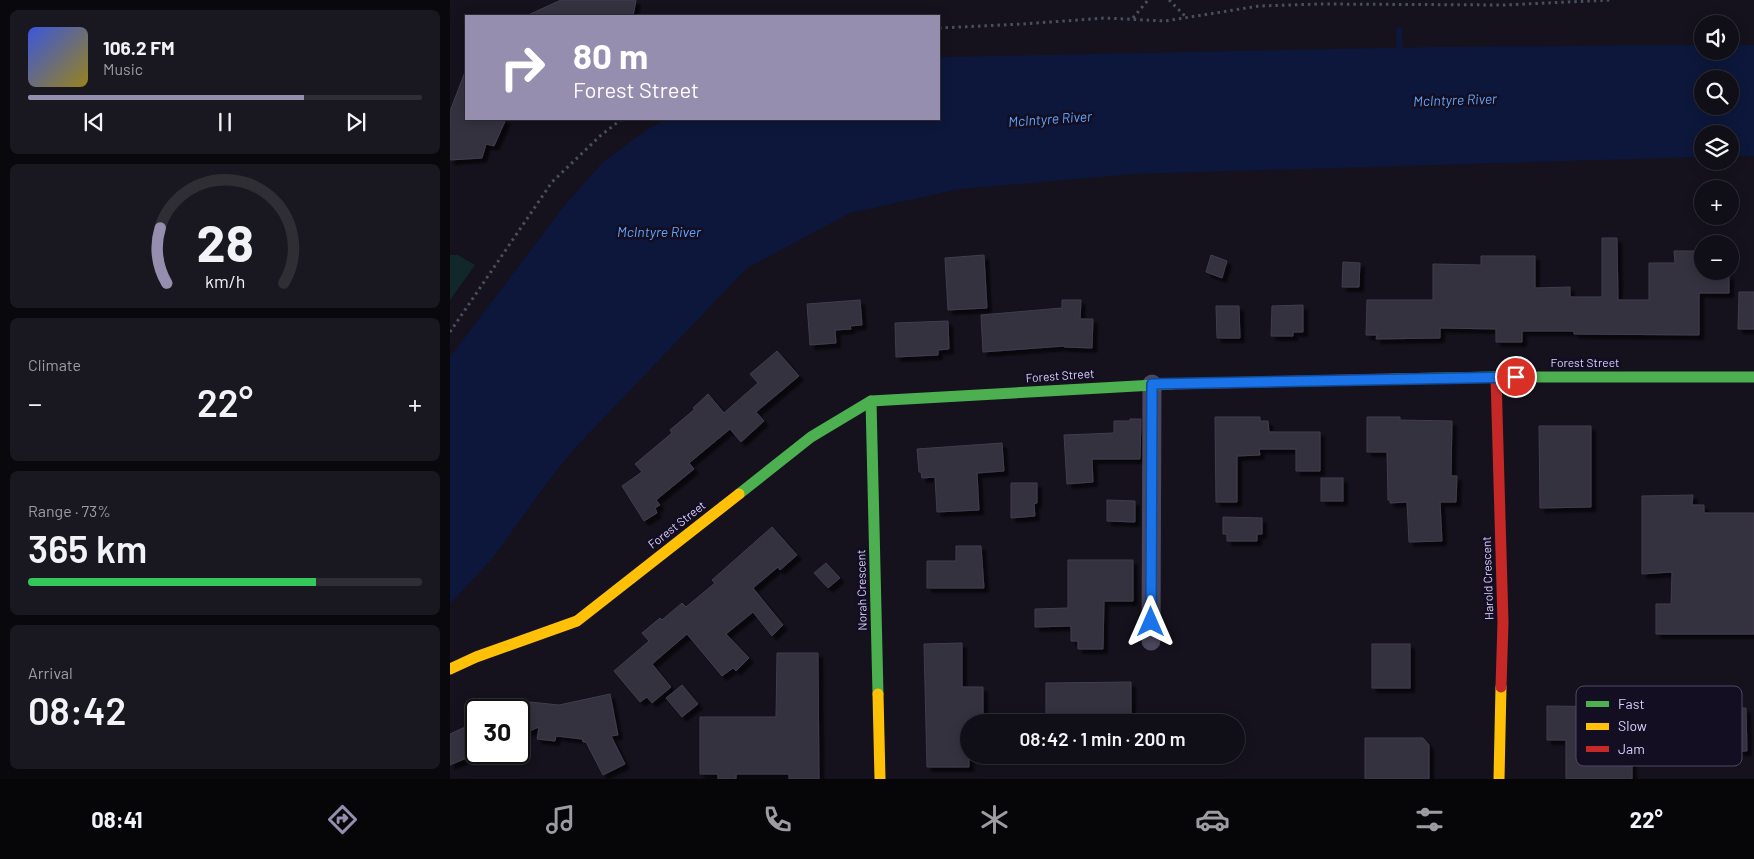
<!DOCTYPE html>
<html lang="en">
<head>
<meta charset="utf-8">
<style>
  :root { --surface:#100e16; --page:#19171f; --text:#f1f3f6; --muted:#9c9ca1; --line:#302e35; --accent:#958eaf }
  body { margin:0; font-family:Barlow,sans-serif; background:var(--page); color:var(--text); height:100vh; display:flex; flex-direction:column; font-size:19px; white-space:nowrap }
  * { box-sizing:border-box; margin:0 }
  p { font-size:16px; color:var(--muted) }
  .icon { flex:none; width:28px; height:28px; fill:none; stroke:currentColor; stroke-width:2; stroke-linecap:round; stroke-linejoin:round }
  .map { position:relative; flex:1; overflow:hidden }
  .panel { display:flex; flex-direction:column; gap:10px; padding:10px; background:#09080c; width:450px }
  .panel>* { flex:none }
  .guide { position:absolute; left:15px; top:15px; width:475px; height:105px; border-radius:0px; box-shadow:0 2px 12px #0003,0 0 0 1px var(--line); background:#958eaf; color:#fff; overflow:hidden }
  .fabs { position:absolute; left:1244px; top:15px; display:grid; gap:10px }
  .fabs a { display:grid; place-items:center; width:45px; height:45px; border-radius:50%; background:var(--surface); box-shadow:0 2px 12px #0003,0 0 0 1px var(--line); font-size:25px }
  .speed { position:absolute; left:15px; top:699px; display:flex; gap:10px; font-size:25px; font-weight:700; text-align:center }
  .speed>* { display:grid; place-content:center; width:65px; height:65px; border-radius:50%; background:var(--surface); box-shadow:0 2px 12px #0003,0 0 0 1px var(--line); line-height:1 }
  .speed .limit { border:2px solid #111; border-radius:8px; background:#fff; color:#111 }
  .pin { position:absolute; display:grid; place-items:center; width:42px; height:42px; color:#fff; margin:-21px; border:2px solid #fff; border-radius:50%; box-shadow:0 1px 5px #0007 }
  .me { position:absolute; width:55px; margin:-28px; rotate:0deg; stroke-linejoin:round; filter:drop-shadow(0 0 4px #0008) }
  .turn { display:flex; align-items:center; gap:18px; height:105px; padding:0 25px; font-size:22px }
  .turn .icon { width:65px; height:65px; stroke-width:2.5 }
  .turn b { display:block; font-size:35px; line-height:42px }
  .big { font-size:38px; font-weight:600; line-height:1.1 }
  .panel .card { flex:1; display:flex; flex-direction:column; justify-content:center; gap:8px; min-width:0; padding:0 18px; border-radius:8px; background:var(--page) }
  .panel .dial { align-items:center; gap:0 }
  .dial svg { height:130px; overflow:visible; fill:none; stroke:var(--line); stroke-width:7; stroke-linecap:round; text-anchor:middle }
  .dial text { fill:var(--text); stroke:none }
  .song { display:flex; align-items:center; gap:15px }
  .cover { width:60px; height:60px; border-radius:8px; background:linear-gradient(135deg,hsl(230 70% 55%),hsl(50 70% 35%)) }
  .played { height:5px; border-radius:2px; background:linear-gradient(90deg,var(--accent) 70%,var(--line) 70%) }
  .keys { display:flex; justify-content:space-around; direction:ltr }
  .heat { display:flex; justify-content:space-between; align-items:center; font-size:28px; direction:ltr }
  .charge { height:8px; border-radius:4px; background:linear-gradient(90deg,#34c759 73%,var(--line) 0) }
  .trip { position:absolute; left:510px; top:714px; width:285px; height:50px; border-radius:25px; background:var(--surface); box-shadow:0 2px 12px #0003,0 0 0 1px var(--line); font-weight:600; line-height:50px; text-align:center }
  .tab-bar { display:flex; height:80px; justify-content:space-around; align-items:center; background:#060609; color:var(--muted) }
  .tab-bar .icon { width:35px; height:35px }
  .tab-bar .current { color:var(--accent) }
  .tab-bar b { font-size:22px; color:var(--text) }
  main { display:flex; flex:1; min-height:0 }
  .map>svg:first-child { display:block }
</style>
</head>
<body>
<main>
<section class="panel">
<div class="card">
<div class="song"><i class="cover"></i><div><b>106.2 FM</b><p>Music</p></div></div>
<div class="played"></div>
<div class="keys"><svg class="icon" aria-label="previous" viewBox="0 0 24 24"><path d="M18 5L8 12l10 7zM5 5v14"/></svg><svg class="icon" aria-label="pause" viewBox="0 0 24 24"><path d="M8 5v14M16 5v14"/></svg><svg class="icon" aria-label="next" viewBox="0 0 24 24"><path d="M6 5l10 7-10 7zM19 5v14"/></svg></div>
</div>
<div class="card dial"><svg viewBox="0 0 100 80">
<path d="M14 69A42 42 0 1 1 86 69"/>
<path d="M14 69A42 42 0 0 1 10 35" stroke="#958eaf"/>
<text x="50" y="56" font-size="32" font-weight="700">28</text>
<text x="50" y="72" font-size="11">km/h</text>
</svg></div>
<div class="card"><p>Climate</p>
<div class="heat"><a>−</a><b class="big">22°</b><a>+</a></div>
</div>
<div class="card"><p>Range · 73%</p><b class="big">365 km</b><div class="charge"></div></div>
<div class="card"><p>Arrival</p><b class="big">08:42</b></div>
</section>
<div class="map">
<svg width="1304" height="779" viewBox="0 0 1304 779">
  <defs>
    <filter id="shadow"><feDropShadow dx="4.5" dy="4.5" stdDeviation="1" flood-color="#0009"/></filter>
  </defs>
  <rect width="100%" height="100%" fill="#15121d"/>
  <path fill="#122729" d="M 0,255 L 8,255 L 25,265 L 0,300 Z"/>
  <path fill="#0c173b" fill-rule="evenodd" d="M 1252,45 L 1252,51 L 1280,51 L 1280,45 L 1304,45 L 1304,156 L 1280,156 L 1280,134 L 1252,134 L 1252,157 L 683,174 L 510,189 L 400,213 L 297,268 L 124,449 L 97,483 L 41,560 L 0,604 L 0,357 L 114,206 L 152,163 L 198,129 L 216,119 L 489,119 L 489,57 L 982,47 ZM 1252,79 L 1280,79 L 1280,106 L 1252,106 Z"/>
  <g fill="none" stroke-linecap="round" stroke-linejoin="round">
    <path stroke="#0c173b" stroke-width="6" d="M 949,30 L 950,56"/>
  </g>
  <g fill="#34303f" stroke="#423c50" filter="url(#shadow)">
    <path d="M 111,0 L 186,0 L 183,16 L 76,16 Z"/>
    <path d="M 15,72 L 16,119 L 56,119 L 44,146 L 36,144 L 32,158 L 0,160 L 0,111 Z"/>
    <path d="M 1152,238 L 1167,238 L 1168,300 L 1199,300 L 1199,263 L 1225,263 L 1224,251 L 1252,251 L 1252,271 L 1258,271 L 1258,275 L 1279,275 L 1279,293 L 1249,293 L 1249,335 L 1124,334 L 1124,331 L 1072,331 L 1072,342 L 1046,342 L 1046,329 L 990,328 L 990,338 L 926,339 L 927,335 L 916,335 L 917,300 L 983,300 L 983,264 L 1031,265 L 1031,256 L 1085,256 L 1085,288 L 1120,287 L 1120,297 L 1152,297 Z"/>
    <path d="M 534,255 L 537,308 L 498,310 L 495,258 Z"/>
    <path d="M 761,255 L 777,261 L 772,278 L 756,272 Z"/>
    <path d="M 893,262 L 910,263 L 909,287 L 892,287 Z"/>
    <path d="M 1289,292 L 1304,292 L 1304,329 L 1288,329 Z"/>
    <path d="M 410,300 L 412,325 L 400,326 L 401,329 L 385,330 L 386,343 L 360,345 L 357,304 Z"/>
    <path d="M 612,300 L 631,300 L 630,319 L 643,319 L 642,348 L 614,347 L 614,346 L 533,352 L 531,315 L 612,308 Z"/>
    <path d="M 853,305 L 853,332 L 843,332 L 843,336 L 821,336 L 822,306 Z"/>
    <path d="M 766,306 L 789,306 L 790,338 L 767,338 Z"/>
    <path d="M 498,321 L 499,349 L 488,350 L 488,355 L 446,357 L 445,323 Z"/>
    <path d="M 327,351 L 349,376 L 306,412 L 314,421 L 291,442 L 280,429 L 239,463 L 244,469 L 206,500 L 210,505 L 205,508 L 207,513 L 194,521 L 172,486 L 192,472 L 185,464 L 222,433 L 220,430 L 245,409 L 243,408 L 258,394 L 274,413 L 308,383 L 300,374 Z"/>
    <path d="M 765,417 L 810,417 L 810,421 L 818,421 L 819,432 L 870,432 L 870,471 L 846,471 L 846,449 L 809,449 L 810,455 L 787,456 L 787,502 L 766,502 Z"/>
    <path d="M 917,417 L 950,417 L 950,420 L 1002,421 L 1001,476 L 1007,476 L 1006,502 L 990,502 L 992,541 L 959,542 L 957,502 L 940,503 L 940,500 L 938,500 L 937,452 L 917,452 Z"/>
    <path d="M 680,419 L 691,419 L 690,459 L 642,459 L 643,482 L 617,484 L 614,435 L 664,433 L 664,421 L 680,421 Z"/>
    <path d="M 1089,426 L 1141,426 L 1141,507 L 1090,508 Z"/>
    <path d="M 552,443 L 554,471 L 527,473 L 529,510 L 487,512 L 485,477 L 472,478 L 471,472 L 469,472 L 467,449 Z"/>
    <rect x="871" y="478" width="22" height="23"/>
    <path d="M 561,483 L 587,483 L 587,503 L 584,504 L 585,516 L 561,518 Z"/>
    <path d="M 1243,495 L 1242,505 L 1254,505 L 1254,513 L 1304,513 L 1304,634 L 1206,634 L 1206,604 L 1221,604 L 1222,572 L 1192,574 L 1192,496 Z"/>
    <path d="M 657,500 L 685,501 L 685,522 L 657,521 Z"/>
    <path d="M 773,517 L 812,518 L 812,534 L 807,534 L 807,541 L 777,541 L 777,534 L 773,534 Z"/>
    <path d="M 322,527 L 347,555 L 330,570 L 328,567 L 303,588 L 333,625 L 322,636 L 303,612 L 276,634 L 299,658 L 286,671 L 283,668 L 272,676 L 237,634 L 202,664 L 221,687 L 202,703 L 197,697 L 190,702 L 164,671 L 199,641 L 192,633 L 210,618 L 212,620 L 232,603 L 236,607 L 265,583 L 262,580 Z"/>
    <path d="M 506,546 L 531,546 L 534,588 L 477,588 L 477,561 L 506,561 Z"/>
    <path d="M 618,560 L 683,560 L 683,601 L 654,601 L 653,649 L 628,649 L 628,641 L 621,641 L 621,626 L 585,627 L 585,609 L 618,608 Z"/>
    <path d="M 376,563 L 390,578 L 378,588 L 364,573 Z"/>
    <path d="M 512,643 L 512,687 L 533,687 L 533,722 L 519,722 L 519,767 L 477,767 L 474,644 Z"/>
    <rect x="922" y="644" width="38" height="44"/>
    <path d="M 327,653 L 368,653 L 369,779 L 339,779 L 339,774 L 286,774 L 286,779 L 268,779 L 268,774 L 250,774 L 250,717 L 326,717 Z"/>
    <path d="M 681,682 L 681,722 L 596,722 L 596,683 Z"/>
    <path d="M 232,685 L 248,704 L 232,717 L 216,698 Z"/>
    <path d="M 160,694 L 168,735 L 161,736 L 175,764 L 153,775 L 136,742 L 133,742 L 132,739 L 106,736 L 105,741 L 87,739 L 89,727 L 77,732 L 80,702 L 109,705 Z"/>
    <path d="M 1097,706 L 1182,707 L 1182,779 L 1116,779 L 1116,740 L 1097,740 Z"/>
    <path d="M 1296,708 L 1297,751 L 1224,752 L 1224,709 Z"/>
    <path d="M 26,722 L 26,754 L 0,765 L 0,734 Z"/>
    <path d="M 915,738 L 973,738 L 979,745 L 979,779 L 915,779 Z"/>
  </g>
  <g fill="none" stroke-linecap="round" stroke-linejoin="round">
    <g stroke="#46505e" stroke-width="3" stroke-dasharray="2.5 4" stroke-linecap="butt">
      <path d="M 719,0 L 736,17"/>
      <path d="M 683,18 L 698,0"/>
      <path d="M 489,28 L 573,24 L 655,18 L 715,21 L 809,6 L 870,4 L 1054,5 L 1160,0"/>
      <path d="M 0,332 L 102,182 L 150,136 L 172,119"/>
    </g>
    <path stroke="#4b475e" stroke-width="19" d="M 701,641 L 702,384"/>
    <g stroke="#4caf50" stroke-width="11">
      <path d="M 942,379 L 1046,377 L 1304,377"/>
      <path d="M 421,401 L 428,694"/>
      <path d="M 289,494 L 361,437 L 421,401 L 722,384"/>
    </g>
    <g stroke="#ffc107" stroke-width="11">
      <path d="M 0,669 L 26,657 L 127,621 L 289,494"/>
      <path d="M 428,694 L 430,779"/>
      <path d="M 1049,779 L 1051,687"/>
    </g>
    <g stroke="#c62828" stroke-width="11">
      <path d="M 1046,377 L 1053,622 L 1051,687"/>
      <path d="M 722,384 L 942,379"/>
    </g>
  </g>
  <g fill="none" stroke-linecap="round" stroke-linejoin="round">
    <g stroke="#114b97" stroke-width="12">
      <path id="route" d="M 701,622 L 702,384 L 1066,377"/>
    </g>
    <use href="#route" stroke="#1a73e8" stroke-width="9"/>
  </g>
  <g text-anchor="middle" stroke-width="5" stroke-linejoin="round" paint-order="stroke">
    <g font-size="12" fill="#dad0fe" stroke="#130e22">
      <text x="1135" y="367">Forest Street</text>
      <text transform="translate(610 376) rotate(-4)" y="4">Forest Street</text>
      <text transform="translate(227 525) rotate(-38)" y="4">Forest Street</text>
      <text transform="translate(1038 578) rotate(-92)" y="4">Harold Crescent</text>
      <text transform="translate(412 590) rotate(-91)" y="4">Norah Crescent</text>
    </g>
    <g font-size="14" font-style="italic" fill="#61a5fa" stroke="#130e22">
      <text transform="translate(1005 100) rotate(-2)" y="5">McIntyre River</text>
      <text transform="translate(600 119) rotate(-4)" y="5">McIntyre River</text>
      <text x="209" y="237">McIntyre River</text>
    </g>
  </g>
  <rect x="1126" y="686" width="166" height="80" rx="8" fill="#130e22" stroke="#4f4864" stroke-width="1"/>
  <rect x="1136" y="701" width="23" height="6" fill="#4caf50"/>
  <rect x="1136" y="723" width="23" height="7" fill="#ffc107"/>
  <rect x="1136" y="746" width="23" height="6" fill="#c62828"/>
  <g font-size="14" fill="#dad0fe">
    <text x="1168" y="709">Fast</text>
    <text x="1168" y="731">Slow</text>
    <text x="1168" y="754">Jam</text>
  </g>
</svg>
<div class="fabs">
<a><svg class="icon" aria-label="sound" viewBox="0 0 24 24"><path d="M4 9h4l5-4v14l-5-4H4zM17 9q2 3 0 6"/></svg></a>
<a><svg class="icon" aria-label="search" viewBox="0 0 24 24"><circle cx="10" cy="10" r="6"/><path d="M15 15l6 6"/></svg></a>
<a><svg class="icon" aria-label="layers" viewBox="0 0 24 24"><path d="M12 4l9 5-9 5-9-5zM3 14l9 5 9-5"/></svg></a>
<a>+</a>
<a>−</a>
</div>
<div class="speed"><div class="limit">30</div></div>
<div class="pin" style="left:1066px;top:377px;background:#d93025"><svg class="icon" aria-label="arrive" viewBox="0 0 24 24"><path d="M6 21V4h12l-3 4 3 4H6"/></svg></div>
<svg class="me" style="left:701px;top:622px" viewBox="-20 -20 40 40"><path d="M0-17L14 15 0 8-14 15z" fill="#1a73e8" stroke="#fff" stroke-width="4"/></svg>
<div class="trip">08:42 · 1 min · 200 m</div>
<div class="guide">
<div class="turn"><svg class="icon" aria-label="right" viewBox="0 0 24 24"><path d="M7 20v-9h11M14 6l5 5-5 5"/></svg><div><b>80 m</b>Forest Street</div></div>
</div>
</div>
</main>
<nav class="tab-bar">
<b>08:41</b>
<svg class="icon current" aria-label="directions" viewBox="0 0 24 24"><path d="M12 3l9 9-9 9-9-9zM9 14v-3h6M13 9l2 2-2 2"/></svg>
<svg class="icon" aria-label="music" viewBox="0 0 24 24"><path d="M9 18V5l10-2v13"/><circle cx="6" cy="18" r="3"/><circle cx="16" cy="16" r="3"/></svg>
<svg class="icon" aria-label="phone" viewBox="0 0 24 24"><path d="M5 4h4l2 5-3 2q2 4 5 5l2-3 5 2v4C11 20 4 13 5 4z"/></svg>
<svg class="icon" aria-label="climate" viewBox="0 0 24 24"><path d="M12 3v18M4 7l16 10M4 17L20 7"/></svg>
<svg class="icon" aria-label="car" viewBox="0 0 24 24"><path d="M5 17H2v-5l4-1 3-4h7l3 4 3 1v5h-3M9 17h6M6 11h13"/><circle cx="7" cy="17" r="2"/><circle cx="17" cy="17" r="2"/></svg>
<svg class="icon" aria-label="filters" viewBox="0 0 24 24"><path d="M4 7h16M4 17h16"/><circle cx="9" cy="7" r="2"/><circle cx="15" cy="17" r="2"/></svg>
<b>22°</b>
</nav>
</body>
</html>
